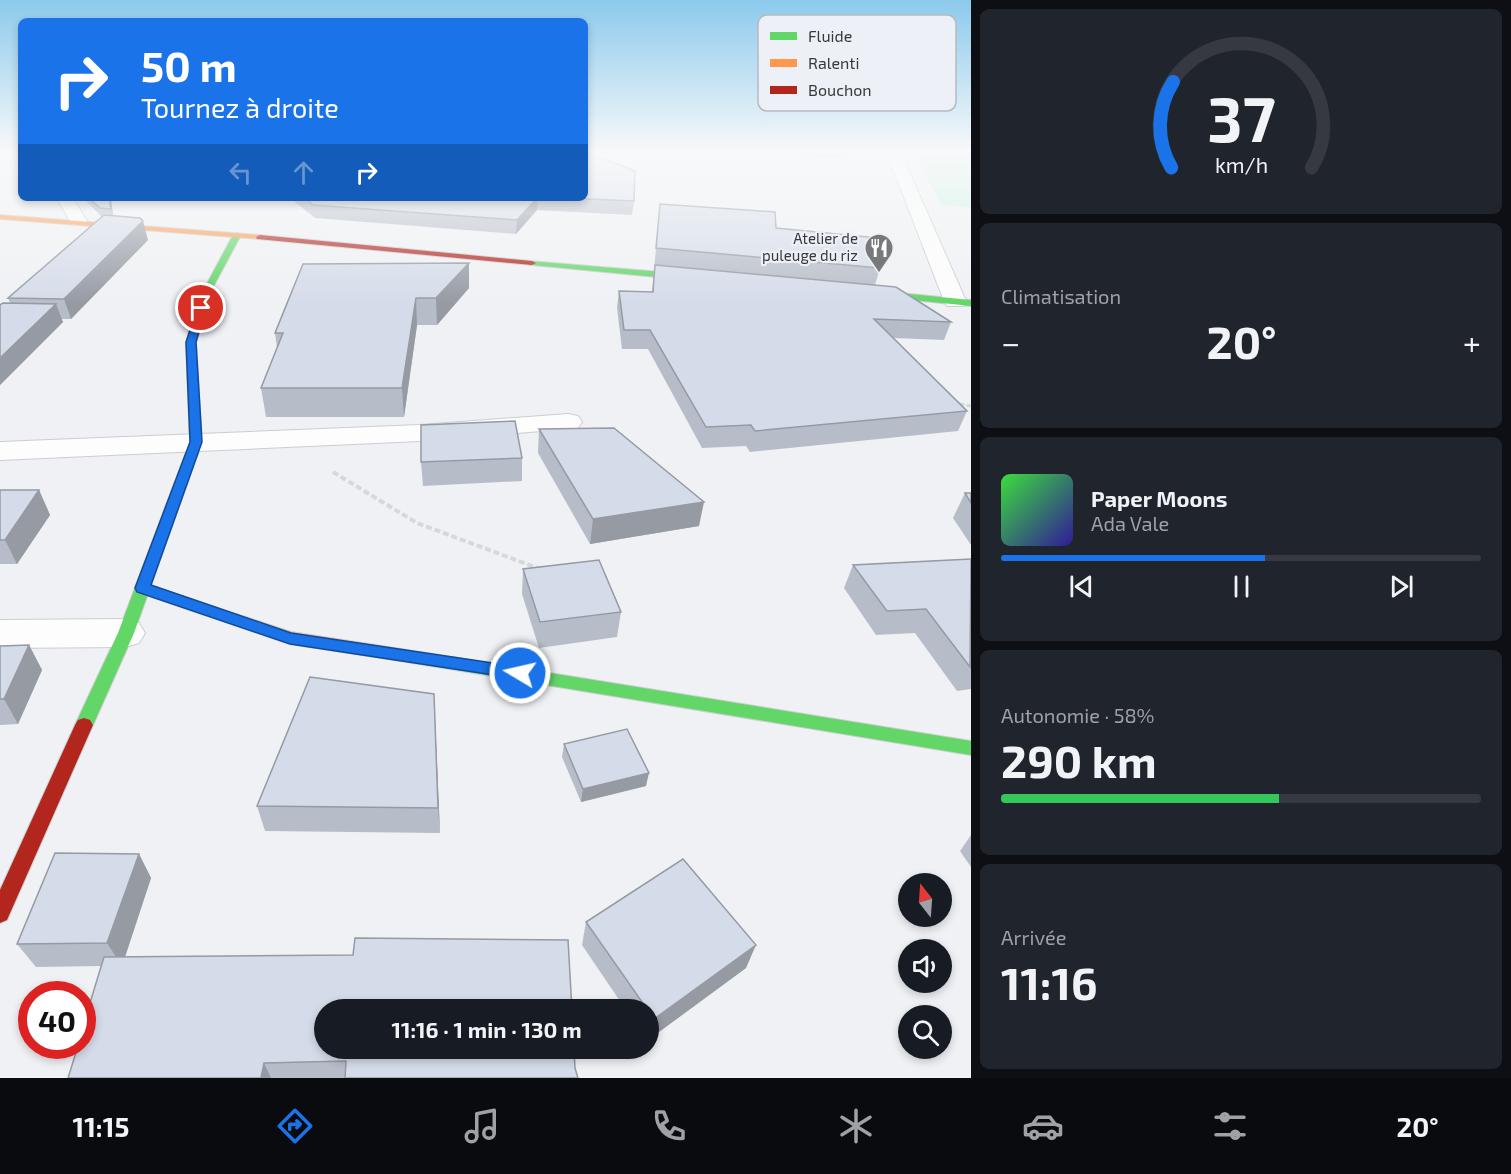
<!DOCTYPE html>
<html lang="fr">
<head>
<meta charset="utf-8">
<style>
  :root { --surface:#171b24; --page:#20242c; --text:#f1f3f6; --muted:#9ea1a6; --line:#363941; --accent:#1a73e8 }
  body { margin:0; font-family:"Exo 2",sans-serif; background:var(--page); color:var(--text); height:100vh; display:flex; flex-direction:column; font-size:22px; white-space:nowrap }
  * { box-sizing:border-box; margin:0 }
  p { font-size:20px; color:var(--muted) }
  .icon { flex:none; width:33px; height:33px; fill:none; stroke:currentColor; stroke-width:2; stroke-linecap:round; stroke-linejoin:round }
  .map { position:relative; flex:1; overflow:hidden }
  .panel { display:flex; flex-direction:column; gap:9px; padding:9px; background:#0d0f14; width:540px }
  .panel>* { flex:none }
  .top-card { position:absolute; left:18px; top:18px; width:570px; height:183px; border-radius:9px; box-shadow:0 3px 9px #0003; background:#1a73e8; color:#fff; overflow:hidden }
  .needle { width:39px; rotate:343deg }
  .buttons { position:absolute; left:898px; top:873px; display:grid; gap:12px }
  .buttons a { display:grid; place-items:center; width:54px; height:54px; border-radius:50%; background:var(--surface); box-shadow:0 3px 9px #0003; font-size:30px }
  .speed { position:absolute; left:18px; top:981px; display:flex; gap:12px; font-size:30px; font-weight:700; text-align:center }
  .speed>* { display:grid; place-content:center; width:78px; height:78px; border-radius:50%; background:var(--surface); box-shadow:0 3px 9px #0003; line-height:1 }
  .speed .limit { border:9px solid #d22; background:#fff; color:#111 }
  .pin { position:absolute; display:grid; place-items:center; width:51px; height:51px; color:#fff; margin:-26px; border:3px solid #fff; border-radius:50%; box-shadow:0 2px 6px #0007 }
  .me { position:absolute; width:66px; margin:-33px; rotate:279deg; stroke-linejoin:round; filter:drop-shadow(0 0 4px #0008) }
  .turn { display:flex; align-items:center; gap:21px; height:126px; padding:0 24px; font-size:27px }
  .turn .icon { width:78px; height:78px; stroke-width:2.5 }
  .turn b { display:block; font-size:42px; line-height:51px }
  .lanes { display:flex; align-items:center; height:57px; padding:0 24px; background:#0003; justify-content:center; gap:30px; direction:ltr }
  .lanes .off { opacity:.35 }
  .big { font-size:45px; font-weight:700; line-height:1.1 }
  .panel .card { flex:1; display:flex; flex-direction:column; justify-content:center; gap:9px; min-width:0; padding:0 21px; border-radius:9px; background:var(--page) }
  .panel .dial { align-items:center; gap:0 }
  .dial svg { height:156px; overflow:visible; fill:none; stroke:var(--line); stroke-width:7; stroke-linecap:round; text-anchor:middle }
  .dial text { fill:var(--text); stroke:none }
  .song { display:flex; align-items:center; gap:18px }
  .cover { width:72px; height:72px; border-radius:9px; background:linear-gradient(135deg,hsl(120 70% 55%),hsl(250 70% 35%)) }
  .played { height:6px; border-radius:3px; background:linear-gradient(90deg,var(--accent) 55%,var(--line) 55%) }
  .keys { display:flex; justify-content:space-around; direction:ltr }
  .heat { display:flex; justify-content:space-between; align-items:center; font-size:33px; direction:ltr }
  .charge { height:9px; border-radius:4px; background:linear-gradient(90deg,#34c759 58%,var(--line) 0) }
  .trip { position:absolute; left:314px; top:999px; width:345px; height:60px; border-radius:30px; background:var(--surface); box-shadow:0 3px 9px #0003; font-weight:700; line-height:60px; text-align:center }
  .tabs { display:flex; height:96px; justify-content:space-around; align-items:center; background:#090b0e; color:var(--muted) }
  .tabs .icon { width:42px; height:42px }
  .tabs .current { color:var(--accent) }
  .tabs b { font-size:27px; color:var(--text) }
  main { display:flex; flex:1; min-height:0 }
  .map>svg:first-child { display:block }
</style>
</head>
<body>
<main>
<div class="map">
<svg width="971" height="1078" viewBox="0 0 971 1078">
  <rect width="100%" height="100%" fill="#eff1f4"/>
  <path fill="#c8f2e0" d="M 915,153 L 971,153 L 971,207 L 941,205 Z"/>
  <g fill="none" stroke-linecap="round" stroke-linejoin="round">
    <g stroke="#cccdcf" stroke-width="2">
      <g id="street">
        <path d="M 0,153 L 21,155 L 21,167 Z"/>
        <path d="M 887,153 L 901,153 L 966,301 L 963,306 L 947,306 L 944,301 Z"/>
        <path d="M 57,198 L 73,198 L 87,221 L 84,225 L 72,225 Z"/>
        <path d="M 568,414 L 578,416 L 582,422 L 578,428 L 420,441 L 0,460 L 0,442 L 420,425 Z"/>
        <path d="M 126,619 L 139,623 L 145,633 L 139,643 L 126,647 L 0,648 L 0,620 Z"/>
      </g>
    </g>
    <g stroke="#cccdcf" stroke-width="2">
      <g id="fast">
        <path d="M 237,233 L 241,235 L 211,291 L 196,343 L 202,442 L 134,633 L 93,725 L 90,730 L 84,732 L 78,730 L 75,725 L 118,633 L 190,442 L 186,343 L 203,291 L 233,235 Z"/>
        <path d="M 529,261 L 698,275 L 702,278 L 698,281 L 532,265 L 529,265 Z"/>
        <path d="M 868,290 L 971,300 L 971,306 L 865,295 L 865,291 Z"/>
        <path d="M 401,649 L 971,741 L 971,755 L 401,661 L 395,659 L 393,655 L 395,651 Z"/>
      </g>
    </g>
    <g stroke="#cccdcf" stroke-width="2">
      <g id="slow">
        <path d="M 0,215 L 260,235 L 264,237 L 260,239 L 0,219 Z"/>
        <path d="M 142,583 L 291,632 L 401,649 L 407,651 L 409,655 L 407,659 L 401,661 L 290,644 L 137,592 L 135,588 L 137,584 Z"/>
      </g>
    </g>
    <g stroke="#cccdcf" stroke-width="2">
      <g id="jam">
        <path d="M 260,235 L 532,261 L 536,263 L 532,265 L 257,239 L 256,237 Z"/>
        <path d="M 84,718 L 90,720 L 93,725 L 7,920 L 0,923 L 0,890 L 75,725 L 78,720 Z"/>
      </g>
    </g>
    <path stroke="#d7d8d9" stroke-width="3" stroke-dasharray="4.5 2" stroke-linecap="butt" d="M 960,404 L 971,406"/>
    <path stroke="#d7d8d9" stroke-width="4" stroke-dasharray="6 3" stroke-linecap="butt" d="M 333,472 L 417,523 L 540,569"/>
    <use href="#street" fill="#fdfdfd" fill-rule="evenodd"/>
    <use href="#fast" fill="#63d668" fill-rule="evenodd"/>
    <use href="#slow" fill="#ff974d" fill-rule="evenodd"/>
    <use href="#jam" fill="#b3261e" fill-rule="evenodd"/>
  </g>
  <g fill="#b7bdc8">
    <path d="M 801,153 L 847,153 L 845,159 L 801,156 Z"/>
    <path d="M 83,198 L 111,198 L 113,216 L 148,240 L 71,319 L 61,319 L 63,322 L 0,385 L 0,305 L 10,303 L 8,298 L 102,217 Z"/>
    <path d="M 290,198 L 585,198 L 634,201 L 632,215 L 537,210 L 516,234 L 315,218 Z"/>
    <path d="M 660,204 L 776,228 L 880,268 L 875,285 L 951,322 L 944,340 L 893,338 L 967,411 L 958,431 L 750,452 L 746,446 L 702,448 L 648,349 L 622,349 L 617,308 L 619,291 L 652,292 Z"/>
    <path d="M 469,263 L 469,288 L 437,325 L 417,325 L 404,417 L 266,417 L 261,388 L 277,348 L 275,333 Z"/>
    <path d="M 539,429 L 699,526 L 590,544 L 538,453 Z"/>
    <path d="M 522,458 L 522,481 L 423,486 L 421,462 Z"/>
    <path d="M 0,490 L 39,490 L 50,515 L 17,564 L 0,564 Z"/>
    <path d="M 965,493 L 971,493 L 971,545 L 953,518 Z"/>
    <path d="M 971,559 L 971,689 L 957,691 L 915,633 L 876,635 L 844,588 L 853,565 Z"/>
    <path d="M 523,569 L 621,612 L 617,637 L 539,648 L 522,594 Z"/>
    <path d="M 29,645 L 42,670 L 18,724 L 0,725 L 0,646 Z"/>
    <path d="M 434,694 L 440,833 L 265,831 L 257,806 Z"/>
    <path d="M 564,744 L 646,786 L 581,802 L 562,757 Z"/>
    <path d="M 971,835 L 971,867 L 960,851 Z"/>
    <path d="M 139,854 L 151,878 L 125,957 L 575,1068 L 578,1078 L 68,1078 L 101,966 L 36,967 L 17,944 Z"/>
    <path d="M 586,922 L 746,968 L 648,1040 L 648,1010 L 626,1010 L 582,945 Z"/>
  </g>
  <g fill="#959aa3">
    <path d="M 109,198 L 111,198 L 113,218 L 111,209 Z"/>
    <path d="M 537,198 L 538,198 L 537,210 L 516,234 L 517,220 Z"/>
    <path d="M 143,221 L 148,240 L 71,319 L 64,299 Z"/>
    <path d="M 469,263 L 469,288 L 437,325 L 436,298 Z"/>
    <path d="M 416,298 L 417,325 L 404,417 L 402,388 Z"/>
    <path d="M 56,304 L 63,322 L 0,385 L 0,358 Z"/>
    <path d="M 39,490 L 50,515 L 17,564 L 5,540 Z"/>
    <path d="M 704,502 L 699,526 L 590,544 L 593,519 Z"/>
    <path d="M 29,645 L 42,670 L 18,724 L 4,699 Z"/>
    <path d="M 434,694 L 435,719 L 440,833 L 438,808 Z"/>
    <path d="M 649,773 L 646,786 L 581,802 L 583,789 Z"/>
    <path d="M 139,854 L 151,878 L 122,966 L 107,943 Z"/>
    <path d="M 756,945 L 746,968 L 648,1040 L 654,1019 Z"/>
    <path d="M 264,1063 L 271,1078 L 261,1078 Z"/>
  </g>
  <g fill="#d5dce9" stroke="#959aa3" stroke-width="1.5">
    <path d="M 585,153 L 589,153 L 635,171 L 634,201 L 565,198 L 585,198 Z"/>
    <path d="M 89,198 L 109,198 L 111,209 L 100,208 Z"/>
    <path d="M 305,198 L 537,198 L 517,220 L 313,205 Z"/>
    <path d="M 660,204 L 775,212 L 776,228 L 878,238 L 880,268 L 656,248 Z"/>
    <path d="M 104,215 L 140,218 L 143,221 L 64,299 L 8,298 Z"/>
    <path d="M 469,263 L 436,298 L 416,298 L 402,388 L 261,388 L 283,333 L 275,333 L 303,264 Z"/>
    <path d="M 655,265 L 896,287 L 951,322 L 874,319 L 967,411 L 755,431 L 751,425 L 706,427 L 650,330 L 624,330 L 619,291 L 653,292 Z"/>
    <path d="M 3,303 L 56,304 L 0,358 L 0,305 Z"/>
    <path d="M 515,421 L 522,458 L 421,462 L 421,425 Z"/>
    <path d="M 614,428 L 704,502 L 593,519 L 539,429 Z"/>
    <path d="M 0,490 L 39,490 L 5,540 L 0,540 Z"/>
    <path d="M 965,493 L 971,493 L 971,503 Z"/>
    <path d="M 971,559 L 970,667 L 926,609 L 887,611 L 853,565 Z"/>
    <path d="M 599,560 L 621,612 L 540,622 L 523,569 Z"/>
    <path d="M 29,645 L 4,699 L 0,699 L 0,646 Z"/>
    <path d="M 310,677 L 434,694 L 438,808 L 257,806 Z"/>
    <path d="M 627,729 L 649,773 L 583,789 L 564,744 Z"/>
    <path d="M 55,853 L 139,854 L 107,943 L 17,944 Z"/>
    <path d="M 683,859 L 756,945 L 654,1019 L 586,922 Z"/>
    <path d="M 355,938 L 568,940 L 572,1010 L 324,1010 L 324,1048 L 574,1048 L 575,1068 L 578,1078 L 345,1078 L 346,1061 L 264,1063 L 261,1078 L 68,1078 L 78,1046 L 82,1046 L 82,1029 L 104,957 L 353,955 Z"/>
  </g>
  <linearGradient id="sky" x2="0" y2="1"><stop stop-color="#8ccaec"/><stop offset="0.5" stop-color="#f8f9fa"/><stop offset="1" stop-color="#f8f9fa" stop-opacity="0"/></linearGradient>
  <rect width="971" height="304" fill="url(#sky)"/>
  <path fill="#1a73e8" stroke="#114b97" stroke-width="1.5" d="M 201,306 L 206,308 L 196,342 L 202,442 L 151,585 L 291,633 L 520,667 L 526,669 L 529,673 L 526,678 L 520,679 L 290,644 L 137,592 L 135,588 L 190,442 L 186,342 L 197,308 Z"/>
  <defs>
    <g id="restaurant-pin" transform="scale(1.5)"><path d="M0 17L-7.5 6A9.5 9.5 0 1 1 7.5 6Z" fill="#77797b" stroke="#edf0f6"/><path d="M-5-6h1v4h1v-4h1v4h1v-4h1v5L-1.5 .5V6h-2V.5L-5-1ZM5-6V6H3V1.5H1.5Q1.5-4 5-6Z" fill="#fff"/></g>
  </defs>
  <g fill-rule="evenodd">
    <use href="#restaurant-pin" x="879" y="248"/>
  </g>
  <g text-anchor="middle" stroke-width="4.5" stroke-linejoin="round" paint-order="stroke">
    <g font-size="15" fill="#37383a" stroke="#edf0f6" text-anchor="end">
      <text x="858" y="244">Atelier de<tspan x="858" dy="17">puleuge du riz</tspan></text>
    </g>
  </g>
  <rect x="758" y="15" width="198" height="96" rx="9" fill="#edf0f6" stroke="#b6b9be" stroke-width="1.5"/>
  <rect x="770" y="32" width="27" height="8" fill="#63d668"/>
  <rect x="770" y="59" width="27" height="8" fill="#ff974d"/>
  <rect x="770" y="86" width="27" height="8" fill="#b3261e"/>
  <g font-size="16" fill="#37383a">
    <text x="808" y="42">Fluide</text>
    <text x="808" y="69">Ralenti</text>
    <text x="808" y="96">Bouchon</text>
  </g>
</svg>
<div class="buttons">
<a><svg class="needle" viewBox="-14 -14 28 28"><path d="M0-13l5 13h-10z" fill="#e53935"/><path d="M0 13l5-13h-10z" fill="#9ea1a6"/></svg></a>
<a><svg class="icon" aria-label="sound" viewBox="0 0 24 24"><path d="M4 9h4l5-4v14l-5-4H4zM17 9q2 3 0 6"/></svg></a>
<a><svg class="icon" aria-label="search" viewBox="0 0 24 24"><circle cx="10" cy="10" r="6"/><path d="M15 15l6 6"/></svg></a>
</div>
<div class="speed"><div class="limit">40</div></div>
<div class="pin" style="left:201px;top:308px;background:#d93025"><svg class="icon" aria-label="arrive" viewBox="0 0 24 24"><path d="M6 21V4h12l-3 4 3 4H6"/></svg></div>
<svg class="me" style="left:520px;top:673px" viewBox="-20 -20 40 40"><circle r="17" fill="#1a73e8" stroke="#fff" stroke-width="3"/><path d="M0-11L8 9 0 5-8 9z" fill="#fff"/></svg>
<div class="trip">11:16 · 1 min · 130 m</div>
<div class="top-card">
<div class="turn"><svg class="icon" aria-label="right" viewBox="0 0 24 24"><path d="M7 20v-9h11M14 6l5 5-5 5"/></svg><div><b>50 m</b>Tournez à droite</div></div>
<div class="lanes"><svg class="icon off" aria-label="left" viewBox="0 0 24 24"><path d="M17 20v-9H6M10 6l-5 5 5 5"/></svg><svg class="icon off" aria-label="ahead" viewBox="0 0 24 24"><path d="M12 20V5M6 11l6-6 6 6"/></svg><svg class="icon" aria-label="right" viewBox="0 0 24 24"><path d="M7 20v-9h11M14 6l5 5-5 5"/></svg></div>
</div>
</div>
<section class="panel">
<div class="card dial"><svg viewBox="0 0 100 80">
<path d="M14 69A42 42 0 1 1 86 69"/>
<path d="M14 69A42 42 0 0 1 15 25" stroke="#1a73e8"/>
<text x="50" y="56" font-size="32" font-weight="700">37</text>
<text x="50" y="72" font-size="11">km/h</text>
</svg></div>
<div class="card"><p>Climatisation</p>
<div class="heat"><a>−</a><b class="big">20°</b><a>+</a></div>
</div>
<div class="card">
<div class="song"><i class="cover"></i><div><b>Paper Moons</b><p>Ada Vale</p></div></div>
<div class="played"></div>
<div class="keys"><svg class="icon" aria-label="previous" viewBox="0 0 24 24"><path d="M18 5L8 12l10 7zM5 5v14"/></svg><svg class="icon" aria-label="pause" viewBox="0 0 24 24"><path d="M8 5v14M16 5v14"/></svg><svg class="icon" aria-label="next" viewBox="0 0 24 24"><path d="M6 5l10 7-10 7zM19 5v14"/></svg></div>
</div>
<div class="card"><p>Autonomie · 58%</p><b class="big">290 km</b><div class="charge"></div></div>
<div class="card"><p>Arrivée</p><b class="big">11:16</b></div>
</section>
</main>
<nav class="tabs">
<b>11:15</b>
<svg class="icon current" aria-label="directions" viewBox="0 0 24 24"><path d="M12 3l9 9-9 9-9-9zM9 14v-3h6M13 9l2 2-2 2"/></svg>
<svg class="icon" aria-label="music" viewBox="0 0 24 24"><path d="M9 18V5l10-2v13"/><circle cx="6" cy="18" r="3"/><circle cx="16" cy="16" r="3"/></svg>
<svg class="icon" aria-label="phone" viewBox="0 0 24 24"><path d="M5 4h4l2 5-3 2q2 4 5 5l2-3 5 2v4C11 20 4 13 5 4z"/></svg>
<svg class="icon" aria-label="climate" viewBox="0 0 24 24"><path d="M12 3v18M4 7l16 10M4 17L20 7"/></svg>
<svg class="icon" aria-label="car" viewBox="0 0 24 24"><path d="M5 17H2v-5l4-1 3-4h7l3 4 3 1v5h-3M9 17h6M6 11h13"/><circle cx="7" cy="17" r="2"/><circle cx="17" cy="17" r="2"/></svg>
<svg class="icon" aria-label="filters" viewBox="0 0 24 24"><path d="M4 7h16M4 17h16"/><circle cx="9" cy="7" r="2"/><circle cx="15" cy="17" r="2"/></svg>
<b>20°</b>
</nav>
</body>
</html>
